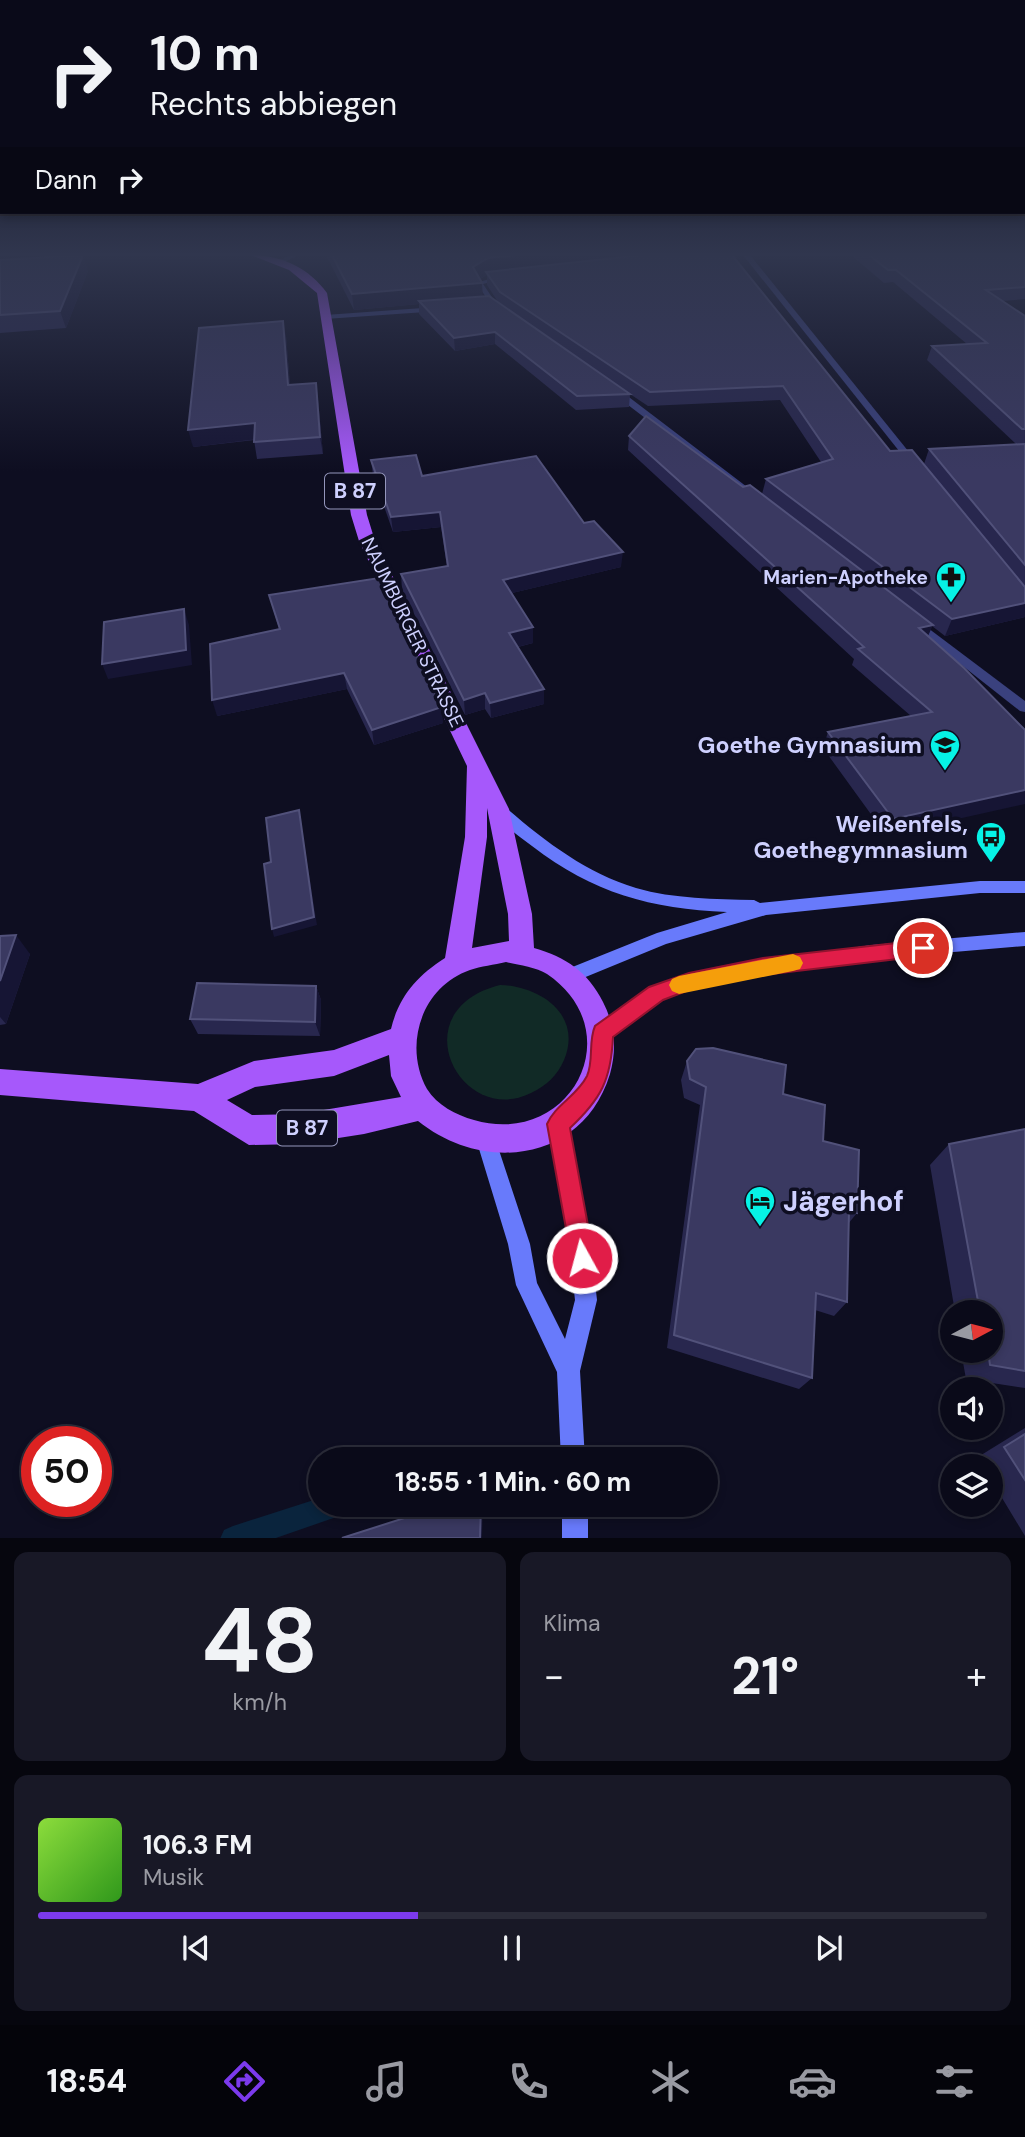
<!DOCTYPE html>
<html lang="de">
<head>
<meta charset="utf-8">
<style>
  :root { --surface:#0a0a19; --page:#181826; --text:#f1f3f6; --muted:#999aa2; --line:#2a2b38; --accent:#7c3aed }
  body { margin:0; font-family:"DM Sans",sans-serif; background:var(--page); color:var(--text); height:100vh; display:flex; flex-direction:column; font-size:26px; white-space:nowrap }
  * { box-sizing:border-box; margin:0 }
  p { font-size:23px; color:var(--muted) }
  .icon { flex:none; width:38px; height:38px; fill:none; stroke:currentColor; stroke-width:2; stroke-linecap:round; stroke-linejoin:round }
  .map { position:relative; height:1538px; overflow:hidden }
  .sheet { display:flex; flex-direction:column; gap:14px; padding:14px; background:#06060e; flex:1 }
  .sheet>* { flex:none }
  .hud { position:absolute; left:0px; top:0px; width:1026px; height:214px; box-shadow:0 4px 10px #0003,0 0 0 2px var(--line); background:#0a0a19; color:var(--text); overflow:hidden }
  .needle { width:46px; rotate:83deg }
  .tools { position:absolute; left:940px; top:1300px; display:grid; gap:14px }
  .tools a { display:grid; place-items:center; width:63px; height:63px; border-radius:50%; background:var(--surface); box-shadow:0 4px 10px #0003,0 0 0 2px var(--line); font-size:35px }
  .speed { position:absolute; left:21px; top:1426px; display:flex; gap:14px; font-size:35px; font-weight:700; text-align:center }
  .speed>* { display:grid; place-content:center; width:91px; height:91px; border-radius:50%; background:var(--surface); box-shadow:0 4px 10px #0003,0 0 0 2px var(--line); line-height:1 }
  .speed .limit { border:10px solid #d22; background:#fff; color:#111 }
  .pin { position:absolute; display:grid; place-items:center; width:60px; height:60px; color:#fff; margin:-30px; border:4px solid #fff; border-radius:50%; box-shadow:0 2px 7px #0007 }
  .me { position:absolute; width:77px; margin:-38px; rotate:353deg; stroke-linejoin:round; filter:drop-shadow(0 0 5px #0008) }
  .turn { display:flex; align-items:center; gap:24px; height:147px; padding:0 35px; font-size:32px }
  .turn .icon { width:91px; height:91px; stroke-width:2.5 }
  .turn b { display:block; font-size:49px; line-height:60px }
  .then { display:flex; align-items:center; height:66px; padding:0 35px; background:#0003; gap:14px; font-size:26px }
  .big { font-size:52px; font-weight:700; line-height:1.1 }
  .sheet .card { flex:1; display:flex; flex-direction:column; justify-content:center; gap:10px; min-width:0; padding:0 24px; border-radius:14px; background:var(--page) }
  .sheet .dial { align-items:center; gap:0 }
  .dial b { font-size:91px; line-height:1 }
  .song { display:flex; align-items:center; gap:21px }
  .cover { width:84px; height:84px; border-radius:10px; background:linear-gradient(135deg,hsl(90 70% 55%),hsl(110 70% 35%)) }
  .played { height:7px; border-radius:4px; background:linear-gradient(90deg,var(--accent) 40%,var(--line) 40%) }
  .keys { display:flex; justify-content:space-around; direction:ltr }
  .heat { display:flex; justify-content:space-between; align-items:center; font-size:38px; direction:ltr }
  .sheet .tiles { flex:1; display:grid; gap:14px; grid-template-columns:1fr 1fr }
  .card:last-child { grid-column:span 2 }
  .trip { position:absolute; left:308px; top:1447px; width:410px; height:70px; border-radius:35px; background:var(--surface); box-shadow:0 4px 10px #0003,0 0 0 2px var(--line); font-weight:700; line-height:70px; text-align:center }
  .tabs { display:flex; height:112px; justify-content:space-around; align-items:center; background:#04040a; color:var(--muted) }
  .tabs .icon { width:49px; height:49px }
  .tabs .active { color:var(--accent) }
  .tabs b { font-size:32px; color:var(--text) }
  .map>svg:first-child { display:block }
</style>
</head>
<body>
<div class="map">
<svg width="1025" height="1539" viewBox="0 0 1025 1539">
  <rect width="100%" height="100%" fill="#0e0e21"/>
  <path fill="#112a26" d="M 500,985 C 540,986 583,1015 564,1060 C 557,1076 547,1085 531,1093 C 460,1128 400,1010 500,985 Z"/>
  <g fill="none" stroke-linecap="round" stroke-linejoin="round">
    <path fill="#0a243d" fill-rule="evenodd" d="M 320,1498 L 320,1505 L 349,1505 L 345,1514 L 273,1539 L 220,1539 L 224,1530 L 233,1526 Z"/>
    <g fill="#3a417e" fill-rule="evenodd">
      <path d="M 290,255 L 299,255 L 282,263 L 277,262 Z"/>
      <path d="M 743,255 L 750,255 L 917,462 L 917,466 L 911,466 Z"/>
      <path d="M 503,275 L 505,278 L 483,284 L 500,309 L 496,311 L 476,283 Z"/>
      <path d="M 437,307 L 440,311 L 325,319 L 321,317 L 325,315 Z"/>
      <path d="M 611,388 L 617,388 L 751,490 L 751,494 L 745,494 L 611,392 Z"/>
      <path d="M 916,619 L 1025,701 L 1025,712 L 1020,711 L 912,626 L 912,620 Z"/>
    </g>
    <g fill="#687afb" fill-rule="evenodd">
      <path d="M 499,805 L 504,806 C 543,840 586,873 636,888 C 674,899 715,899 754,900 L 760,903 L 980,881 L 1025,881 L 1025,893 L 980,893 L 766,915 L 666,944 L 571,983 L 565,980 L 562,975 L 565,970 L 657,933 L 727,912 C 651,909 593,893 532,846 C 519,836 501,824 492,810 L 494,806 Z"/>
      <path d="M 1025,932 L 1025,946 L 872,959 L 763,974 L 689,990 L 662,1000 L 609,1039 L 603,1041 L 597,1039 L 594,1033 L 597,1027 L 650,989 L 689,974 L 763,960 L 872,945 Z"/>
      <path d="M 558,1114 L 565,1117 L 568,1124 L 590,1237 L 597,1300 L 580,1371 L 585,1460 L 561,1460 L 557,1372 L 516,1285 L 508,1244 L 476,1139 L 479,1132 L 486,1129 L 493,1132 L 530,1244 L 537,1283 L 565,1339 L 575,1300 L 568,1237 L 548,1124 L 551,1117 Z"/>
      <rect x="562" y="1505" width="26" height="34"/>
    </g>
    <path fill="#a658fb" fill-rule="evenodd" d="M 251,255 C 281,255 309,268 327,293 L 367,515 L 375,541 L 509,809 L 532,914 L 534,948 C 566,957 588,972 603,1002 C 615,1025 617,1049 610,1074 C 583,1162 484,1174 418,1121 L 364,1134 L 300,1144 L 249,1145 L 194,1111 L 0,1095 L 0,1069 L 198,1084 L 254,1061 L 334,1050 L 391,1029 C 399,996 417,976 445,958 L 465,837 L 467,766 L 359,541 L 351,515 L 317,293 L 289,270 ZM 487,808 L 508,914 L 509,941 L 472,948 L 487,837 ZM 506,962 C 518,965 536,967 547,974 C 632,1032 570,1148 474,1120 C 456,1115 437,1105 427,1089 C 403,1046 421,987 470,970 C 481,966 494,965 506,962 ZM 389,1055 L 391,1076 L 401,1097 L 300,1114 L 252,1115 L 227,1100 L 255,1087 L 334,1076 Z"/>
  </g>
  <g fill="#28274e" fill-rule="evenodd">
    <path d="M 326,255 L 732,255 L 890,451 L 924,464 L 929,449 L 1025,444 L 1025,617 L 945,636 L 932,626 L 928,636 L 964,668 L 886,835 L 823,748 L 828,732 L 911,716 L 852,665 L 854,659 L 628,450 L 629,436 L 743,487 L 762,494 L 766,479 L 821,462 L 780,400 L 648,406 L 630,394 L 629,407 L 576,410 L 495,344 L 455,351 L 419,314 L 419,304 L 354,310 ZM 487,275 L 487,285 L 498,302 L 482,296 L 482,283 L 480,279 Z"/>
    <path d="M 851,255 L 1025,255 L 1025,299 L 1003,301 L 1025,316 L 1025,444 L 1016,444 L 927,360 L 932,346 L 967,344 L 893,282 L 884,283 Z"/>
    <path d="M 0,260 L 88,271 L 66,328 L 0,333 Z"/>
    <path d="M 286,336 L 290,385 L 316,383 L 318,399 L 323,454 L 257,459 L 254,440 L 193,447 Z"/>
    <path d="M 371,460 L 584,523 L 621,567 L 512,593 L 533,627 L 533,643 L 518,647 L 544,689 L 544,704 L 491,718 L 485,709 L 465,715 L 402,590 L 401,574 L 447,567 L 441,527 L 393,532 L 373,475 Z"/>
    <path d="M 269,595 L 443,723 L 374,745 L 347,689 L 217,716 L 279,629 Z"/>
    <path d="M 0,936 L 30,954 L 6,1024 L 0,1025 Z"/>
    <path d="M 316,986 L 321,1000 L 320,1036 L 198,1034 L 190,1019 Z"/>
    <path d="M 687,1061 L 783,1094 L 823,1141 L 857,1213 L 848,1224 L 847,1302 L 834,1316 L 815,1310 L 812,1378 L 799,1389 L 667,1348 L 700,1105 L 684,1098 L 681,1080 Z"/>
    <path d="M 1025,1129 L 1025,1388 L 966,1379 L 961,1351 L 990,1351 L 990,1312 L 955,1312 L 930,1165 L 949,1144 Z"/>
    <path d="M 1025,1428 L 1025,1536 L 990,1478 L 990,1466 L 983,1466 L 978,1457 Z"/>
  </g>
  <g fill="#161534">
    <path d="M 83,255 L 88,271 L 66,328 L 60,311 Z"/>
    <path d="M 517,255 L 685,255 L 486,272 L 487,275 L 473,282 L 473,267 L 488,258 Z"/>
    <path d="M 482,283 L 483,299 L 419,301 L 419,304 L 354,310 L 352,294 Z"/>
    <path d="M 283,321 L 286,336 L 291,401 L 288,385 Z"/>
    <path d="M 495,332 L 495,344 L 455,351 L 454,338 Z"/>
    <path d="M 316,383 L 318,399 L 323,454 L 320,437 Z"/>
    <path d="M 255,423 L 258,439 L 193,447 L 188,430 Z"/>
    <path d="M 440,512 L 441,527 L 393,532 L 391,517 Z"/>
    <path d="M 623,552 L 621,567 L 504,595 L 503,580 Z"/>
    <path d="M 1025,603 L 1025,617 L 945,636 L 952,619 Z"/>
    <path d="M 184,609 L 189,625 L 192,665 L 108,679 L 102,664 Z"/>
    <path d="M 933,625 L 926,640 L 919,628 Z"/>
    <path d="M 533,627 L 533,643 L 509,649 L 509,633 Z"/>
    <path d="M 344,673 L 347,689 L 217,716 L 212,700 Z"/>
    <path d="M 544,689 L 544,704 L 491,718 L 490,703 Z"/>
    <path d="M 485,693 L 485,709 L 465,715 L 464,700 Z"/>
    <path d="M 442,707 L 443,723 L 374,745 L 372,730 Z"/>
    <path d="M 1025,790 L 1025,804 L 886,835 L 893,819 Z"/>
    <path d="M 299,810 L 317,925 L 274,937 L 272,929 Z"/>
    <path d="M 16,935 L 30,954 L 6,1024 L 0,1017 L 0,981 Z"/>
    <path d="M 316,986 L 321,1000 L 320,1036 L 315,1022 Z"/>
    <path d="M 481,1505 L 483,1505 L 482,1538 L 480,1538 Z"/>
  </g>
  <g fill="#3a3961" stroke="#51517a" stroke-width="2">
    <path d="M 83,255 L 60,311 L 0,315 L 0,260 Z"/>
    <path d="M 332,255 L 517,255 L 488,258 L 473,267 L 482,283 L 352,294 Z"/>
    <path d="M 643,255 L 732,255 L 890,451 L 912,450 L 1025,587 L 1025,603 L 952,619 L 766,479 L 833,459 L 783,386 L 650,392 L 500,292 L 486,272 Z"/>
    <path d="M 869,255 L 1025,255 L 1025,287 L 986,290 L 1025,316 L 1025,429 L 1022,429 L 932,346 L 987,343 L 896,270 L 888,270 Z"/>
    <path d="M 489,296 L 630,394 L 577,396 L 495,332 L 454,338 L 419,301 Z"/>
    <path d="M 283,321 L 288,385 L 316,383 L 320,437 L 254,442 L 255,423 L 188,430 L 199,328 Z"/>
    <path d="M 646,416 L 743,487 L 750,485 L 933,625 L 919,628 L 964,668 L 1025,730 L 1025,790 L 893,819 L 828,732 L 932,712 L 858,649 L 864,647 L 629,436 Z"/>
    <path d="M 1025,444 L 1025,565 L 929,449 Z"/>
    <path d="M 416,455 L 422,476 L 536,456 L 584,523 L 594,521 L 623,552 L 503,580 L 533,627 L 509,633 L 544,689 L 490,703 L 485,693 L 464,700 L 401,574 L 448,566 L 440,512 L 391,517 L 371,460 Z"/>
    <path d="M 379,578 L 442,707 L 372,730 L 344,673 L 212,700 L 210,644 L 280,629 L 269,595 Z"/>
    <path d="M 184,609 L 186,650 L 102,664 L 104,622 Z"/>
    <path d="M 299,810 L 314,917 L 272,929 L 264,864 L 271,862 L 266,818 Z"/>
    <path d="M 16,935 L 0,981 L 0,936 Z"/>
    <path d="M 197,983 L 316,986 L 315,1022 L 190,1019 Z"/>
    <path d="M 713,1048 L 786,1065 L 783,1094 L 825,1105 L 823,1141 L 859,1150 L 857,1213 L 849,1211 L 847,1302 L 816,1293 L 812,1378 L 674,1335 L 706,1087 L 690,1079 L 687,1061 L 696,1049 Z"/>
    <path d="M 1025,1129 L 1025,1371 L 990,1365 L 988,1351 L 990,1351 L 990,1312 L 980,1312 L 949,1144 Z"/>
    <path d="M 1025,1434 L 1025,1480 L 1004,1447 Z"/>
    <path d="M 445,1505 L 481,1505 L 480,1538 L 342,1538 Z"/>
  </g>
  <linearGradient id="sky" x2="0" y2="1"><stop stop-color="#080812"/><stop offset="0.54" stop-color="#30364e"/><stop offset="1" stop-color="#30364e" stop-opacity="0"/></linearGradient>
  <rect width="1025" height="471" fill="url(#sky)"/>
  <path fill="#e11d48" stroke="#92132f" stroke-width="2" d="M 923,940 L 930,942 L 932,948 L 930,954 L 923,956 L 763,975 L 689,990 L 663,1000 L 613,1037 C 611,1080 601,1099 570,1128 L 594,1258 L 590,1267 L 582,1270 L 573,1267 L 547,1124 C 555,1105 577,1096 587,1076 C 594,1060 588,1042 595,1026 L 649,987 L 689,973 L 763,958 Z"/>
  <path fill="#f59e0b" d="M 793,954 L 800,957 L 803,963 L 800,969 L 793,971 L 679,994 L 672,991 L 669,985 L 672,979 L 679,976 Z"/>
  <defs>
    <g id="pharmacy-pin" transform="scale(1.575)"><path d="M0 17L-7.5 6A9.5 9.5 0 1 1 7.5 6Z" fill="#06f2e6" stroke="#0e0e21"/><path d="M-2-6h4v4h4v4h-4v4h-4v-4h-4v-4h4Z" fill="#111"/></g>
    <g id="school-pin" transform="scale(1.575)"><path d="M0 17L-7.5 6A9.5 9.5 0 1 1 7.5 6Z" fill="#06f2e6" stroke="#0e0e21"/><path d="M0-5L7-2L0 1L-7-2ZM-4 1L0 2.5L4 1V4Q0 6-4 4Z" fill="#111"/></g>
    <g id="bus-pin" transform="scale(1.575)"><path d="M0 17L-7.5 6A9.5 9.5 0 1 1 7.5 6Z" fill="#06f2e6" stroke="#0e0e21"/><path d="M-5-6H5V4H4V6H2V4H-2V6H-4V4H-5ZM-3.5-4V0h7V-4ZM-3.5 1.2v1.5H-2V1.2ZM2 1.2v1.5H3.5V1.2Z" fill="#111"/></g>
    <g id="hotel-pin" transform="scale(1.575)"><path d="M0 17L-7.5 6A9.5 9.5 0 1 1 7.5 6Z" fill="#06f2e6" stroke="#0e0e21"/><path d="M-6-4.5h1.5V1H6V5H4.5V3h-9V5H-6ZM-4 0a1.8 1.8 0 1 1 3.6 0ZM.5 0V-2.5h3Q6-2.5 6 0Z" fill="#111"/></g>
  </defs>
  <g fill-rule="evenodd">
    <use href="#pharmacy-pin" x="951" y="577"/>
    <use href="#school-pin" x="945" y="745"/>
    <use href="#bus-pin" x="991" y="837"/>
    <use href="#hotel-pin" x="760" y="1201"/>
  </g>
  <g text-anchor="middle" stroke-width="7" stroke-linejoin="round" paint-order="stroke">
    <g font-size="19" font-weight="bold" fill="#ced0fe" stroke="#0e0e21" text-anchor="end">
      <text x="928" y="584">Marien-Apotheke</text>
    </g>
    <g font-size="19" fill="#ced0fe" stroke="#0e0e21">
      <text transform="translate(413 632) rotate(64)" y="7">NAUMBURGER STRASSE</text>
    </g>
    <g fill="#0e0e21" stroke="#9496bc" stroke-width="2">
      <rect x="325" y="473.5" width="60" height="35" rx="5"/>
      <rect x="277" y="1110.5" width="60" height="35" rx="5"/>
    </g>
    <g font-size="21" font-weight="bold" fill="#ced0fe">
      <text x="355" y="498">B 87</text>
      <text x="307" y="1135">B 87</text>
    </g>
    <g font-size="23" font-weight="bold" fill="#ced0fe" stroke="#0e0e21" text-anchor="end">
      <text x="922" y="753">Goethe Gymnasium</text>
      <text x="968" y="832">Weißenfels,<tspan x="968" dy="26">Goethegymnasium</tspan></text>
    </g>
    <g font-size="28" font-weight="bold" fill="#ced0fe" stroke="#0e0e21" text-anchor="start">
      <text x="783" y="1211">Jägerhof</text>
    </g>
  </g>
</svg>
<div class="tools">
<a><svg class="needle" viewBox="-14 -14 28 28"><path d="M0-13l5 13h-10z" fill="#e53935"/><path d="M0 13l5-13h-10z" fill="#999aa2"/></svg></a>
<a><svg class="icon" aria-label="sound" viewBox="0 0 24 24"><path d="M4 9h4l5-4v14l-5-4H4zM17 9q2 3 0 6"/></svg></a>
<a><svg class="icon" aria-label="layers" viewBox="0 0 24 24"><path d="M12 4l9 5-9 5-9-5zM3 14l9 5 9-5"/></svg></a>
</div>
<div class="speed"><div class="limit">50</div></div>
<div class="pin" style="left:923px;top:948px;background:#d93025"><svg class="icon" aria-label="arrive" viewBox="0 0 24 24"><path d="M6 21V4h12l-3 4 3 4H6"/></svg></div>
<svg class="me" style="left:582px;top:1258px" viewBox="-20 -20 40 40"><circle r="17" fill="#e11d48" stroke="#fff" stroke-width="3"/><path d="M0-11L8 9 0 5-8 9z" fill="#fff"/></svg>
<div class="trip">18:55 · 1 Min. · 60 m</div>
<div class="hud">
<div class="turn"><svg class="icon" aria-label="right" viewBox="0 0 24 24"><path d="M7 20v-9h11M14 6l5 5-5 5"/></svg><div><b>10 m</b>Rechts abbiegen</div></div>
<div class="then">Dann<svg class="icon" aria-label="right" viewBox="0 0 24 24"><path d="M7 20v-9h11M14 6l5 5-5 5"/></svg></div>
</div>
</div>
<section class="sheet">
<div class="tiles">
<div class="card dial"><b>48</b><p>km/h</p></div>
<div class="card"><p>Klima</p>
<div class="heat"><a>−</a><b class="big">21°</b><a>+</a></div>
</div>
<div class="card">
<div class="song"><i class="cover"></i><div><b>106.3 FM</b><p>Musik</p></div></div>
<div class="played"></div>
<div class="keys"><svg class="icon" aria-label="previous" viewBox="0 0 24 24"><path d="M18 5L8 12l10 7zM5 5v14"/></svg><svg class="icon" aria-label="pause" viewBox="0 0 24 24"><path d="M8 5v14M16 5v14"/></svg><svg class="icon" aria-label="next" viewBox="0 0 24 24"><path d="M6 5l10 7-10 7zM19 5v14"/></svg></div>
</div>
</div>
</section>
<nav class="tabs">
<b>18:54</b>
<svg class="icon active" aria-label="directions" viewBox="0 0 24 24"><path d="M12 3l9 9-9 9-9-9zM9 14v-3h6M13 9l2 2-2 2"/></svg>
<svg class="icon" aria-label="music" viewBox="0 0 24 24"><path d="M9 18V5l10-2v13"/><circle cx="6" cy="18" r="3"/><circle cx="16" cy="16" r="3"/></svg>
<svg class="icon" aria-label="phone" viewBox="0 0 24 24"><path d="M5 4h4l2 5-3 2q2 4 5 5l2-3 5 2v4C11 20 4 13 5 4z"/></svg>
<svg class="icon" aria-label="climate" viewBox="0 0 24 24"><path d="M12 3v18M4 7l16 10M4 17L20 7"/></svg>
<svg class="icon" aria-label="car" viewBox="0 0 24 24"><path d="M5 17H2v-5l4-1 3-4h7l3 4 3 1v5h-3M9 17h6M6 11h13"/><circle cx="7" cy="17" r="2"/><circle cx="17" cy="17" r="2"/></svg>
<svg class="icon" aria-label="filters" viewBox="0 0 24 24"><path d="M4 7h16M4 17h16"/><circle cx="9" cy="7" r="2"/><circle cx="15" cy="17" r="2"/></svg>
</nav>
</body>
</html>
